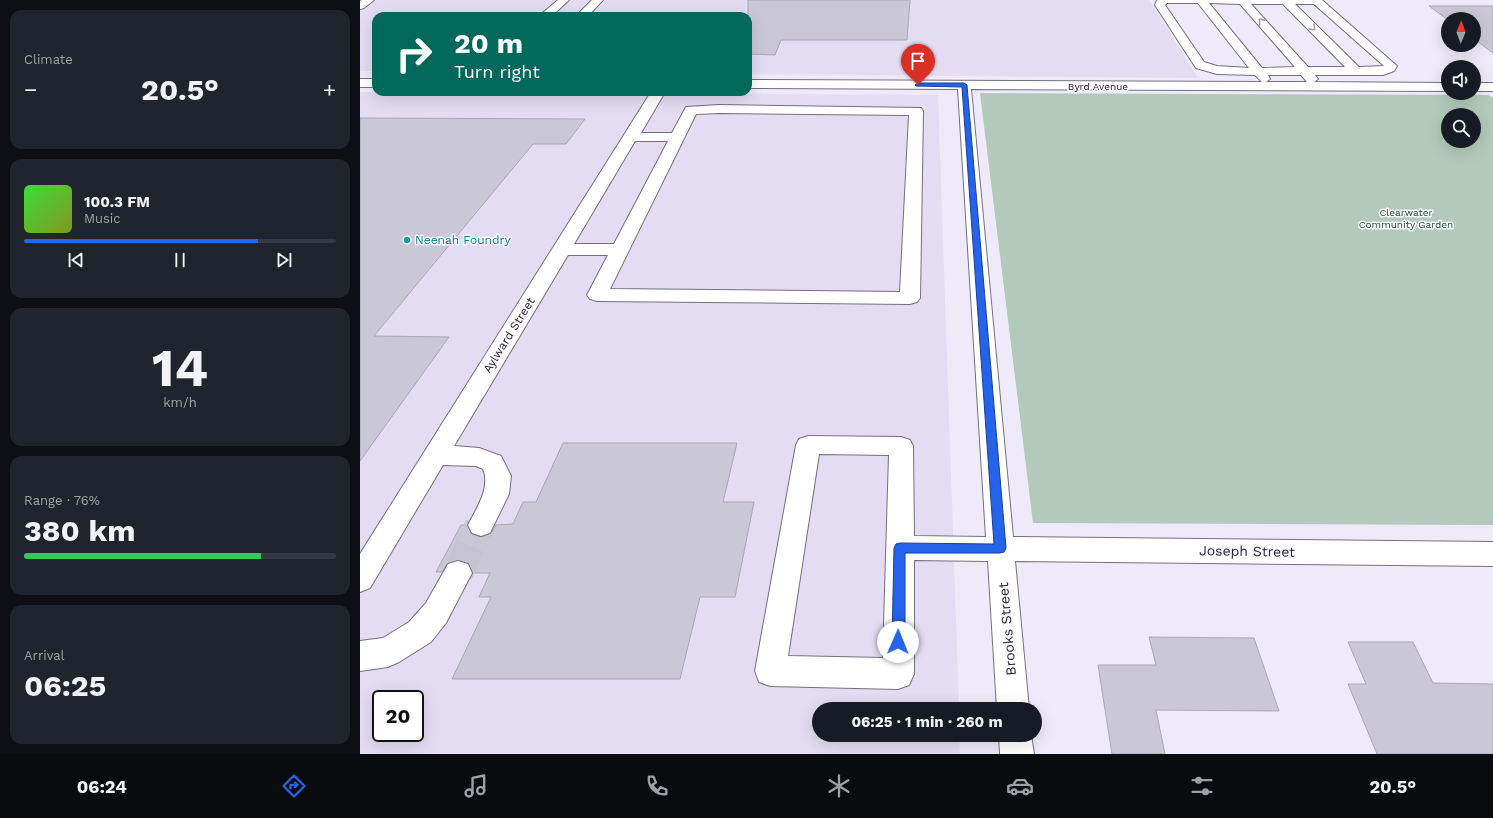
<!DOCTYPE html>
<html lang="en">
<head>
<meta charset="utf-8">
<style>
  :root { --surface:#171b24; --page:#20242c; --text:#f1f3f6; --muted:#9ea1a6; --line:#363941; --accent:#2563eb }
  body { margin:0; font-family:"Work Sans",sans-serif; background:var(--page); color:var(--text); height:100vh; display:flex; flex-direction:column; font-size:15px; white-space:nowrap }
  * { box-sizing:border-box; margin:0 }
  p { font-size:13px; color:var(--muted) }
  .icon { flex:none; width:22px; height:22px; fill:none; stroke:currentColor; stroke-width:2; stroke-linecap:round; stroke-linejoin:round }
  .map { position:relative; flex:1; overflow:hidden }
  .panel { display:flex; flex-direction:column; gap:10px; padding:10px; background:#0d0f14; width:360px }
  .panel>* { flex:none }
  .guide { position:absolute; left:12px; top:12px; width:380px; height:84px; border-radius:12px; box-shadow:0 4px 16px #0002; background:#00695c; color:#fff; overflow:hidden }
  .needle { width:26px; rotate:1deg }
  .controls { position:absolute; left:1081px; top:12px; display:grid; gap:8px }
  .controls a { display:grid; place-items:center; width:40px; height:40px; border-radius:50%; background:var(--surface); box-shadow:0 4px 16px #0002; font-size:20px }
  .speed { position:absolute; left:12px; top:690px; display:flex; gap:8px; font-size:20px; font-weight:700; text-align:center }
  .speed>* { display:grid; place-content:center; width:52px; height:52px; border-radius:50%; background:var(--surface); box-shadow:0 4px 16px #0002; line-height:1 }
  .speed .limit { border:2px solid #111; border-radius:6px; background:#fff; color:#111 }
  .pin { position:absolute; display:grid; place-items:center; width:34px; height:34px; color:#fff; margin:-41px -17px; border-radius:50% 50% 50% 0; rotate:-45deg; box-shadow:0 0 4px #0007 }
  .pin .icon { rotate:45deg }
  .me { position:absolute; width:44px; margin:-22px; rotate:1deg; stroke-linejoin:round; filter:drop-shadow(0 0 3px #0008) }
  .turn { display:flex; align-items:center; gap:14px; height:84px; padding:0 16px; font-size:18px }
  .turn .icon { width:52px; height:52px; stroke-width:2.5 }
  .turn b { display:block; font-size:28px; line-height:34px }
  .big { font-size:30px; font-weight:700; line-height:1.1 }
  .panel .widget { flex:1; display:flex; flex-direction:column; justify-content:center; gap:6px; min-width:0; padding:0 14px; border-radius:12px; background:var(--page) }
  .panel .dial { align-items:center; gap:0 }
  .dial b { font-size:52px; line-height:1 }
  .song { display:flex; align-items:center; gap:12px }
  .cover { width:48px; height:48px; border-radius:6px; background:linear-gradient(135deg,hsl(120 70% 55%),hsl(70 70% 35%)) }
  .played { height:4px; border-radius:2px; background:linear-gradient(90deg,var(--accent) 75%,var(--line) 75%) }
  .keys { display:flex; justify-content:space-around; direction:ltr }
  .heat { display:flex; justify-content:space-between; align-items:center; font-size:22px; direction:ltr }
  .charge { height:6px; border-radius:3px; background:linear-gradient(90deg,#34c759 76%,var(--line) 0) }
  .trip { position:absolute; left:452px; top:702px; width:230px; height:40px; border-radius:20px; background:var(--surface); box-shadow:0 4px 16px #0002; font-weight:700; line-height:40px; text-align:center }
  .dock { display:flex; height:64px; justify-content:space-around; align-items:center; background:#090b0e; color:var(--muted) }
  .dock .icon { width:28px; height:28px }
  .dock .on { color:var(--accent) }
  .dock b { font-size:18px; color:var(--text) }
  main { display:flex; flex:1; min-height:0 }
  .map>svg:first-child { display:block }
</style>
</head>
<body>
<main>
<section class="panel">
<div class="widget"><p>Climate</p>
<div class="heat"><a>−</a><b class="big">20.5°</b><a>+</a></div>
</div>
<div class="widget">
<div class="song"><i class="cover"></i><div><b>100.3 FM</b><p>Music</p></div></div>
<div class="played"></div>
<div class="keys"><svg class="icon" aria-label="previous" viewBox="0 0 24 24"><path d="M18 5L8 12l10 7zM5 5v14"/></svg><svg class="icon" aria-label="pause" viewBox="0 0 24 24"><path d="M8 5v14M16 5v14"/></svg><svg class="icon" aria-label="next" viewBox="0 0 24 24"><path d="M6 5l10 7-10 7zM19 5v14"/></svg></div>
</div>
<div class="widget dial"><b>14</b><p>km/h</p></div>
<div class="widget"><p>Range · 76%</p><b class="big">380 km</b><div class="charge"></div></div>
<div class="widget"><p>Arrival</p><b class="big">06:25</b></div>
</section>
<div class="map">
<svg width="1133" height="754" viewBox="0 0 1133 754">
  <rect width="100%" height="100%" fill="#eeeaf9"/>
  <g fill="#e3dcf2" fill-rule="evenodd">
    <path d="M 0,0 L 789,0 L 838,78 L 388,74 L 388,16 L 16,16 L 16,71 L 0,71 Z"/>
    <path d="M 0,92 L 578,95 L 599,709 L 459,709 L 459,735 L 599,735 L 600,754 L 0,754 ZM 21,699 L 55,699 L 55,733 L 21,733 Z"/>
  </g>
  <path fill="#b2c9bb" fill-rule="evenodd" d="M 620,93 L 1129,95 L 1133,98 L 1133,525 L 673,523 ZM 1088,115 L 1114,115 L 1114,141 L 1088,141 Z"/>
  <g fill="#cac8d7" stroke="#aaa7b6">
    <path d="M 388,0 L 550,0 L 547,40 L 421,40 L 415,55 L 388,54 Z"/>
    <path d="M 1069,6 L 1133,6 L 1133,53 L 1114,39 L 1114,19 L 1088,20 Z"/>
    <path d="M 0,118 L 225,119 L 206,144 L 173,144 L 14,336 L 89,337 L 0,461 Z"/>
    <path d="M 203,443 L 377,443 L 363,502 L 394,502 L 375,597 L 340,597 L 320,679 L 92,679 L 131,597 L 119,597 L 130,573 L 113,573 L 109,563 L 98,560 L 88,563 L 82,572 L 76,572 L 101,525 L 107,525 L 112,534 L 121,537 L 131,534 L 136,525 L 153,524 L 163,502 L 176,502 Z"/>
    <path d="M 789,637 L 894,638 L 919,711 L 796,710 L 805,754 L 752,754 L 738,665 L 796,665 Z"/>
    <path d="M 988,642 L 1053,642 L 1073,683 L 1133,684 L 1133,754 L 1017,754 L 988,684 L 1006,684 Z"/>
  </g>
  <g fill="none" stroke-linecap="round" stroke-linejoin="round">
    <path stroke="#c7c4d1" stroke-width="24" stroke-dasharray="24 12" stroke-linecap="butt" d="M 120,527 L 121,525"/>
    <path stroke="#c7c4d1" stroke-width="30" stroke-dasharray="30 15" stroke-linecap="butt" d="M 98,573 L 120,526"/>
    <g stroke="#74707d" stroke-width="2">
      <g id="minor">
        <path d="M 2,0 L 14,0 L 4,8 L 0,9 L 0,1 Z"/>
        <path d="M 198,0 L 209,0 L 192,16 L 179,16 Z"/>
        <path d="M 232,0 L 243,0 L 228,16 L 216,16 Z"/>
        <path d="M 797,0 L 962,0 L 1037,66 L 1034,71 L 1023,75 L 955,75 L 958,79 L 954,82 L 1088,83 L 1088,91 L 611,89 L 653,537 L 1133,542 L 1133,566 L 655,561 L 669,709 L 637,709 L 628,561 L 554,560 L 554,674 L 549,685 L 538,689 L 410,686 L 399,682 L 395,671 L 436,445 L 439,439 L 448,436 L 541,437 L 550,440 L 553,446 L 554,536 L 626,537 L 598,89 L 388,88 L 388,80 L 902,82 L 895,75 L 857,74 L 836,68 L 795,5 ZM 838,3 L 889,68 L 857,66 L 844,62 L 805,5 L 807,3 ZM 849,3 L 880,4 L 935,67 L 902,68 ZM 891,4 L 923,4 L 985,67 L 948,67 ZM 935,4 L 954,4 L 1024,66 L 999,67 ZM 908,75 L 941,75 L 947,82 L 950,82 L 906,82 L 910,79 ZM 459,454 L 529,455 L 523,658 L 428,656 Z"/>
        <rect x="0" y="79" width="16" height="8"/>
        <rect x="1114" y="83" width="19" height="8"/>
        <path d="M 291,92 L 305,92 L 281,133 L 312,133 L 326,107 L 359,105 L 561,108 L 563,111 L 560,298 L 557,302 L 550,304 L 237,301 L 230,299 L 227,295 L 248,255 L 208,255 L 94,446 L 119,448 L 141,456 L 151,476 L 149,494 L 130,533 L 121,536 L 112,533 L 108,525 C 116,509 131,488 123,469 L 116,466 L 83,465 L 10,588 L 0,592 L 0,554 ZM 359,113 L 549,115 L 540,292 L 250,289 L 336,114 ZM 275,141 L 308,141 L 254,244 L 214,244 Z"/>
        <path d="M 98,561 L 108,564 L 112,573 L 86,623 L 71,642 L 39,662 L 28,667 L 0,671 L 0,641 L 23,638 L 49,622 L 66,603 L 88,564 Z"/>
        <path d="M 639,735 L 671,735 L 674,754 L 640,754 Z"/>
      </g>
    </g>
    <use href="#minor" fill="#fff" fill-rule="evenodd"/>
  </g>
  <defs><path id="oneway-chevron" d="M-2-3.5L2.5 0L-2 3.5" fill="none" stroke-width="1.6" stroke-linecap="round" stroke-linejoin="round"/></defs>
  <g stroke="#a09fa2">
    <use href="#oneway-chevron" transform="translate(901 21) rotate(-132)"/>
    <use href="#oneway-chevron" transform="translate(953 28) rotate(45)"/>
  </g>
  <path fill="#2563eb" stroke="#184099" d="M 558,83 L 604,83 L 607,85 L 646,548 L 644,552 L 640,553 L 545,553 L 545,642 L 543,647 L 538,648 L 534,647 L 532,642 L 534,548 L 536,544 L 540,543 L 634,544 L 602,87 L 556,86 L 555,85 Z"/>
  <circle fill="#0f9aa8" stroke="#fbf9ff" stroke-width="1.5" cx="47" cy="240" r="4"/>
  <g text-anchor="middle" stroke-width="3" stroke-linejoin="round" paint-order="stroke">
    <g font-size="10" fill="#2c2a30" stroke="#fbf9ff">
      <text x="738" y="90">Byrd Avenue</text>
    </g>
    <g font-size="10" fill="#184d32" stroke="#fbf9ff">
      <text x="1046" y="216">Clearwater<tspan x="1046" dy="12">Community Garden</tspan></text>
    </g>
    <g font-size="12" fill="#0d838f" stroke="#fbf9ff" text-anchor="start">
      <text x="55" y="244">Neenah Foundry</text>
    </g>
    <g font-size="12" fill="#2c2a30" stroke="#fbf9ff">
      <text transform="translate(149 335) rotate(-58)" y="4">Aylward Street</text>
    </g>
    <g font-size="14" fill="#2c2a30" stroke="#fbf9ff">
      <text transform="translate(887 551) rotate(1)" y="5">Joseph Street</text>
      <text transform="translate(647 629) rotate(-95)" y="5">Brooks Street</text>
    </g>
  </g>
</svg>
<div class="controls">
<a><svg class="needle" viewBox="-14 -14 28 28"><path d="M0-13l5 13h-10z" fill="#e53935"/><path d="M0 13l5-13h-10z" fill="#9ea1a6"/></svg></a>
<a><svg class="icon" aria-label="sound" viewBox="0 0 24 24"><path d="M4 9h4l5-4v14l-5-4H4zM17 9q2 3 0 6"/></svg></a>
<a><svg class="icon" aria-label="search" viewBox="0 0 24 24"><circle cx="10" cy="10" r="6"/><path d="M15 15l6 6"/></svg></a>
</div>
<div class="speed"><div class="limit">20</div></div>
<div class="pin" style="left:558px;top:85px;background:#d93025"><svg class="icon" aria-label="arrive" viewBox="0 0 24 24"><path d="M6 21V4h12l-3 4 3 4H6"/></svg></div>
<svg class="me" style="left:538px;top:642px" viewBox="-20 -20 40 40"><circle r="19" fill="#fff"/><path d="M0-13L10 11 0 6-10 11z" fill="#2563eb"/></svg>
<div class="trip">06:25 · 1 min · 260 m</div>
<div class="guide">
<div class="turn"><svg class="icon" aria-label="right" viewBox="0 0 24 24"><path d="M7 20v-9h11M14 6l5 5-5 5"/></svg><div><b>20 m</b>Turn right</div></div>
</div>
</div>
</main>
<nav class="dock">
<b>06:24</b>
<svg class="icon on" aria-label="directions" viewBox="0 0 24 24"><path d="M12 3l9 9-9 9-9-9zM9 14v-3h6M13 9l2 2-2 2"/></svg>
<svg class="icon" aria-label="music" viewBox="0 0 24 24"><path d="M9 18V5l10-2v13"/><circle cx="6" cy="18" r="3"/><circle cx="16" cy="16" r="3"/></svg>
<svg class="icon" aria-label="phone" viewBox="0 0 24 24"><path d="M5 4h4l2 5-3 2q2 4 5 5l2-3 5 2v4C11 20 4 13 5 4z"/></svg>
<svg class="icon" aria-label="climate" viewBox="0 0 24 24"><path d="M12 3v18M4 7l16 10M4 17L20 7"/></svg>
<svg class="icon" aria-label="car" viewBox="0 0 24 24"><path d="M5 17H2v-5l4-1 3-4h7l3 4 3 1v5h-3M9 17h6M6 11h13"/><circle cx="7" cy="17" r="2"/><circle cx="17" cy="17" r="2"/></svg>
<svg class="icon" aria-label="filters" viewBox="0 0 24 24"><path d="M4 7h16M4 17h16"/><circle cx="9" cy="7" r="2"/><circle cx="15" cy="17" r="2"/></svg>
<b>20.5°</b>
</nav>
</body>
</html>
